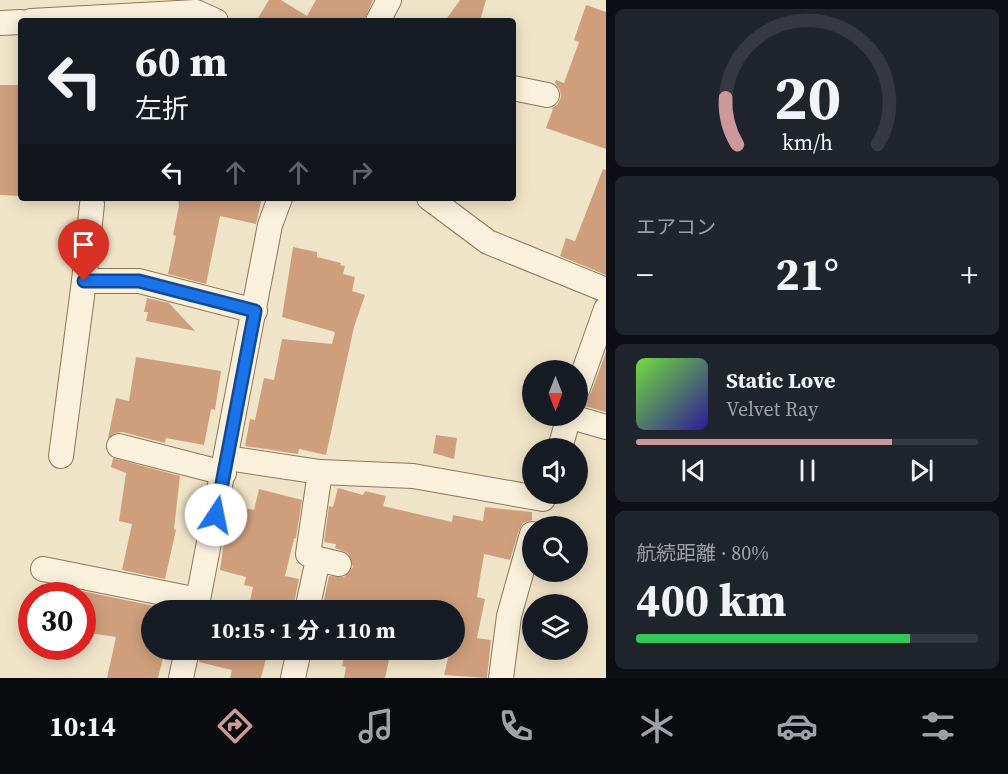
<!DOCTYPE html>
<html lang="ja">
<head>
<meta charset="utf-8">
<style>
  :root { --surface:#171b24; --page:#20242c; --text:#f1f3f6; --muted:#9ea1a6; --line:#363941; --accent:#cc999b }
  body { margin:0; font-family:"Source Serif 4","Noto Sans JP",serif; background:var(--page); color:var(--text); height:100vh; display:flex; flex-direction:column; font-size:22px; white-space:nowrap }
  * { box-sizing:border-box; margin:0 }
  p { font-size:20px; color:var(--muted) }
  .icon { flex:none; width:33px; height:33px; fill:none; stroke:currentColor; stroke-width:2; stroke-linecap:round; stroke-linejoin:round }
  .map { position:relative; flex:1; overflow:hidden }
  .details { display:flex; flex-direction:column; gap:9px; padding:9px; background:#0d0f14; width:402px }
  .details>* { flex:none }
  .top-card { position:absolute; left:18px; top:18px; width:498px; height:183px; border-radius:6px; box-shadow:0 3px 15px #0003; background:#171b24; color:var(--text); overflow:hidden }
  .needle { width:39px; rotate:180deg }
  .controls { position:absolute; left:522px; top:360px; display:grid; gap:12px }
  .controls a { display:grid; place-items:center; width:66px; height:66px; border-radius:50%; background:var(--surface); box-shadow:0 3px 15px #0003; font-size:30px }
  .speed { position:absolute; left:18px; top:582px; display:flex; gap:12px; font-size:30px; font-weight:700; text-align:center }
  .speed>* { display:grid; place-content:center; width:78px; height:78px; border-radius:50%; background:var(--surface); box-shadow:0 3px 15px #0003; line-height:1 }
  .speed .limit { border:9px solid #d22; background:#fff; color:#111 }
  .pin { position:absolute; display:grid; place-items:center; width:51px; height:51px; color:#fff; margin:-62px -26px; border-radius:50% 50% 50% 0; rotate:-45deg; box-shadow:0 0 6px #0007 }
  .pin .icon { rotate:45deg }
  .me { position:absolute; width:66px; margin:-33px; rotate:11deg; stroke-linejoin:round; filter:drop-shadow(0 0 4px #0008) }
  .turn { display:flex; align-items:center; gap:21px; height:126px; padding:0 18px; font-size:27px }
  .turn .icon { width:78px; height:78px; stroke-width:2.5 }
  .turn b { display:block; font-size:42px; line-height:51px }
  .lanes { display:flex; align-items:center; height:57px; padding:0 18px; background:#0003; justify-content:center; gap:30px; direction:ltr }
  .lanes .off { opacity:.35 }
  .big { font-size:45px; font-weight:700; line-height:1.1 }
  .details .tile { flex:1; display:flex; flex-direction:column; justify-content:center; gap:9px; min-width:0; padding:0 21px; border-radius:9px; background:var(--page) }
  .details .dial { align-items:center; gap:0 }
  .dial svg { height:156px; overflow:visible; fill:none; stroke:var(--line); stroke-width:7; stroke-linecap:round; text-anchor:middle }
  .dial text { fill:var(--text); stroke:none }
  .song { display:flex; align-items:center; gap:18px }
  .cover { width:72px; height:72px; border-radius:9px; background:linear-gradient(135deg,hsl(100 70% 55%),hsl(250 70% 35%)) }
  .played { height:6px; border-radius:3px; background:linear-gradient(90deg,var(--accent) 75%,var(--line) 75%) }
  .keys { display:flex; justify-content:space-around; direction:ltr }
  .heat { display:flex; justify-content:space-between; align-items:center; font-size:33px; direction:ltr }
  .charge { height:9px; border-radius:4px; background:linear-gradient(90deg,#34c759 80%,var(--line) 0) }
  .trip { position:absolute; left:141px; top:600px; width:324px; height:60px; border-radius:30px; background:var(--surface); box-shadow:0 3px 15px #0003; font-weight:700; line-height:60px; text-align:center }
  .menu { display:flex; height:96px; justify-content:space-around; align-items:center; background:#090b0e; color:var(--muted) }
  .menu .icon { width:42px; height:42px }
  .menu .current { color:var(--accent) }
  .menu b { font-size:27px; color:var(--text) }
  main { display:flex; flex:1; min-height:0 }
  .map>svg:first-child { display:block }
</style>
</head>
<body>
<main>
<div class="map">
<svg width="606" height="678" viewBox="0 0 606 678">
  <rect width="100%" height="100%" fill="#f0e4c8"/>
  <g fill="#cf9f7d">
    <path d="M 269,0 L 281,0 L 307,16 L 316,0 L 373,0 L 364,21 L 256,21 Z"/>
    <path d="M 460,0 L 486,0 L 480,21 L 445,21 Z"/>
    <path d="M 586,5 L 606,12 L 606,149 L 546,128 L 553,109 L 551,109 L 558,104 L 561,97 L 560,90 L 555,83 L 556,80 L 564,83 L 579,42 L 574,40 Z"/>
    <path d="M 0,85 L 21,85 L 21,196 L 0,195 Z"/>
    <path d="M 603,169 L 606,170 L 606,275 L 560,256 L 566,238 L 575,241 Z"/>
    <path d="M 178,198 L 262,198 L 256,224 L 220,216 L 206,284 L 168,274 L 176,236 L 173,235 L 179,206 Z"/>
    <path d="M 293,247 L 317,252 L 317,257 L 341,263 L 340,265 L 345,266 L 343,274 L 355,277 L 352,291 L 365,295 L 354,327 L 326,455 L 299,449 L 298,454 L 245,446 L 250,419 L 255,420 L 264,378 L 274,380 L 282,339 L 332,344 L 335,332 L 282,317 Z"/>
    <path d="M 147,298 L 169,303 L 195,331 L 146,321 L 148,312 L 144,312 Z"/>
    <path d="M 606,352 L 606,412 L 581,405 L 591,393 Z"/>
    <path d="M 136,357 L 221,371 L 215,410 L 211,409 L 204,445 L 166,438 L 165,443 L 122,432 L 115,433 L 108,438 L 116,398 L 129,401 Z"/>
    <path d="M 436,435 L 457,438 L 454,459 L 433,453 Z"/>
    <path d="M 113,458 L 180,476 L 174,529 L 176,530 L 165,579 L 122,570 L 132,524 L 119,521 L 126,473 L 111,467 Z"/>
    <path d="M 338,488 L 363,495 L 365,491 L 386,496 L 383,506 L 452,522 L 453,515 L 483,521 L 485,507 L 532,512 L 532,520 L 523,523 L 519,530 L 510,560 L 484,554 L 477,597 L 485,599 L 477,638 L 491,640 L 487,678 L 444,675 L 450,650 L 454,650 L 454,610 L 420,604 L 419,610 L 322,609 L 329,576 L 344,577 L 353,567 L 348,553 L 335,548 L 336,544 L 324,542 L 329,506 L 333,507 Z"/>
    <path d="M 259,489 L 302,500 L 296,538 L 294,539 L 285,576 L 299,579 L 294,603 L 291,603 L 289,610 L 248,610 L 253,587 L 244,585 L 246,577 L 220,570 L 226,527 L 230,528 L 235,506 L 254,510 Z"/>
    <path d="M 82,591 L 159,607 L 158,610 L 152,610 L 152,650 L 165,650 L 158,678 L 107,678 L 116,637 L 82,632 Z"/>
    <path d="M 201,650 L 268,650 L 261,678 L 230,678 L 232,670 L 199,662 Z"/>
    <path d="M 346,650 L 391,650 L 385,678 L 344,678 L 346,667 L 342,666 Z"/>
  </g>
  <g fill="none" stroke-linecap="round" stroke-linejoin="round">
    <g stroke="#8d765c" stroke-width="26">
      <g id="minor">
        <path d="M 31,21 L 196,12 L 216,21"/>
        <path d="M 378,21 L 389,0"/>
        <path d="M 0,23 L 21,22"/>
        <path d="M 513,88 L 547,95"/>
        <path d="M 429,198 L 488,242 L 606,290"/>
        <path d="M 84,281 L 92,204"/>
        <path d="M 578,388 L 606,309"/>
        <path d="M 568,416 L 606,427"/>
        <path d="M 119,446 L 224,473"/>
        <path d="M 560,448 L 569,416"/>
        <path d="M 61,456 L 84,281 L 139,281 L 255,311"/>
        <path d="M 227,458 L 320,472 L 413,476 L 543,499"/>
        <path d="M 318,559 L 339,564"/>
        <path d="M 43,569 L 198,600"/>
        <path d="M 196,610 L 270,225 L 280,198"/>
        <path d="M 307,610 L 318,559 L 308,554 L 320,472"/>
        <path d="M 181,678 L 187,650"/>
        <path d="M 293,678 L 299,650"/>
        <path d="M 501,678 L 509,616 L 532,534"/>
      </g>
    </g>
    <use href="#minor" stroke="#faf1dc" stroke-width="24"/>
  </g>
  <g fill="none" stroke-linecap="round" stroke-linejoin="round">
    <g stroke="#114b97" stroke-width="15">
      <path id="route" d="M 84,281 L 139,281 L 255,311 L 216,515"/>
    </g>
    <use href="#route" stroke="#1a73e8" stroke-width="10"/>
  </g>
</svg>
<div class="controls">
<a><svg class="needle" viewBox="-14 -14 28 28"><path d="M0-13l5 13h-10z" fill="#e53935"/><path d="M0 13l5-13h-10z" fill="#9ea1a6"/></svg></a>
<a><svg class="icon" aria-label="sound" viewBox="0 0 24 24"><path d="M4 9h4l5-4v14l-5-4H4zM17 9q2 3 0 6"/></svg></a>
<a><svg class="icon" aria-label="search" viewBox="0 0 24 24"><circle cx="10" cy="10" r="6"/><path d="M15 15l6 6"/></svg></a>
<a><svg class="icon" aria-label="layers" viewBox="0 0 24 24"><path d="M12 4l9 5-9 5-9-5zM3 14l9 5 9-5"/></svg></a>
</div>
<div class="speed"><div class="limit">30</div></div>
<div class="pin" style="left:84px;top:281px;background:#d93025"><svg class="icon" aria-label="arrive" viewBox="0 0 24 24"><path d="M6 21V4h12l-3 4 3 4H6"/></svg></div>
<svg class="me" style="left:216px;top:515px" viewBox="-20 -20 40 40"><circle r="19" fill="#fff"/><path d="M0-13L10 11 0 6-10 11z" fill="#1a73e8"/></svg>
<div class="trip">10:15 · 1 分 · 110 m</div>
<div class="top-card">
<div class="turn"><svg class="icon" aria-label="left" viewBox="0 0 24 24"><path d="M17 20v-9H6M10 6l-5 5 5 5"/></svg><div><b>60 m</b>左折</div></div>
<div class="lanes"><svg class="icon" aria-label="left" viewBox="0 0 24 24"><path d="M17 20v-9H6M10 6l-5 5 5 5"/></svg><svg class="icon off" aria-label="ahead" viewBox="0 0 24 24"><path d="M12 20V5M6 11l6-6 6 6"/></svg><svg class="icon off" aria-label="ahead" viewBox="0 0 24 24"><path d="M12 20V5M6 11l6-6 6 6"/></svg><svg class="icon off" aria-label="right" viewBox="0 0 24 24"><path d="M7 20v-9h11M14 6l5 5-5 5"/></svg></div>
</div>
</div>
<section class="details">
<div class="tile dial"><svg viewBox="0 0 100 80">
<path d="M14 69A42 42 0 1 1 86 69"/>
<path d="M14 69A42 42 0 0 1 8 45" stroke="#cc999b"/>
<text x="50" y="56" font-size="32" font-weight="700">20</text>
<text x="50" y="72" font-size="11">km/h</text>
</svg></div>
<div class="tile"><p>エアコン</p>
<div class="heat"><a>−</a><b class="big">21°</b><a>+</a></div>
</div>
<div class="tile">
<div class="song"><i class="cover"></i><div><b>Static Love</b><p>Velvet Ray</p></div></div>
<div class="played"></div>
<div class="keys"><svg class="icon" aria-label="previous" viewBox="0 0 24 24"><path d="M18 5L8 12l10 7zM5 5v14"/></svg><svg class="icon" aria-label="pause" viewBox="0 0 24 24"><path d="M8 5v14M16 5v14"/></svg><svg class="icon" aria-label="next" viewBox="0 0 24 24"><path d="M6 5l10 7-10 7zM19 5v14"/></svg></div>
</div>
<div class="tile"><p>航続距離 · 80%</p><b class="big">400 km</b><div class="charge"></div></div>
</section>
</main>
<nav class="menu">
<b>10:14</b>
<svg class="icon current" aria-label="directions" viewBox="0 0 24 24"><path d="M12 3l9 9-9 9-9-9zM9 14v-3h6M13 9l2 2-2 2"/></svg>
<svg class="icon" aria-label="music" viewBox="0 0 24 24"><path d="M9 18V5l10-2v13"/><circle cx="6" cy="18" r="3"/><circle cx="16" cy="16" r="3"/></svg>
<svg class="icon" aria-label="phone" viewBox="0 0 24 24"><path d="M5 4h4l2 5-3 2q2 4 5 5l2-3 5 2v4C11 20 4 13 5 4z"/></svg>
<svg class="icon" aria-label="climate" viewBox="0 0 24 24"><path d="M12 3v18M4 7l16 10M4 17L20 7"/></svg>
<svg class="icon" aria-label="car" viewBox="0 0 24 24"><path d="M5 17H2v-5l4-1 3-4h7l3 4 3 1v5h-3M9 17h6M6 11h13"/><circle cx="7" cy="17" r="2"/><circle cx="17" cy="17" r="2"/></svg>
<svg class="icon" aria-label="filters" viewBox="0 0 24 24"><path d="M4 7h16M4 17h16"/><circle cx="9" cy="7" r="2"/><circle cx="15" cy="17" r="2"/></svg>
</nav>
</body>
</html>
